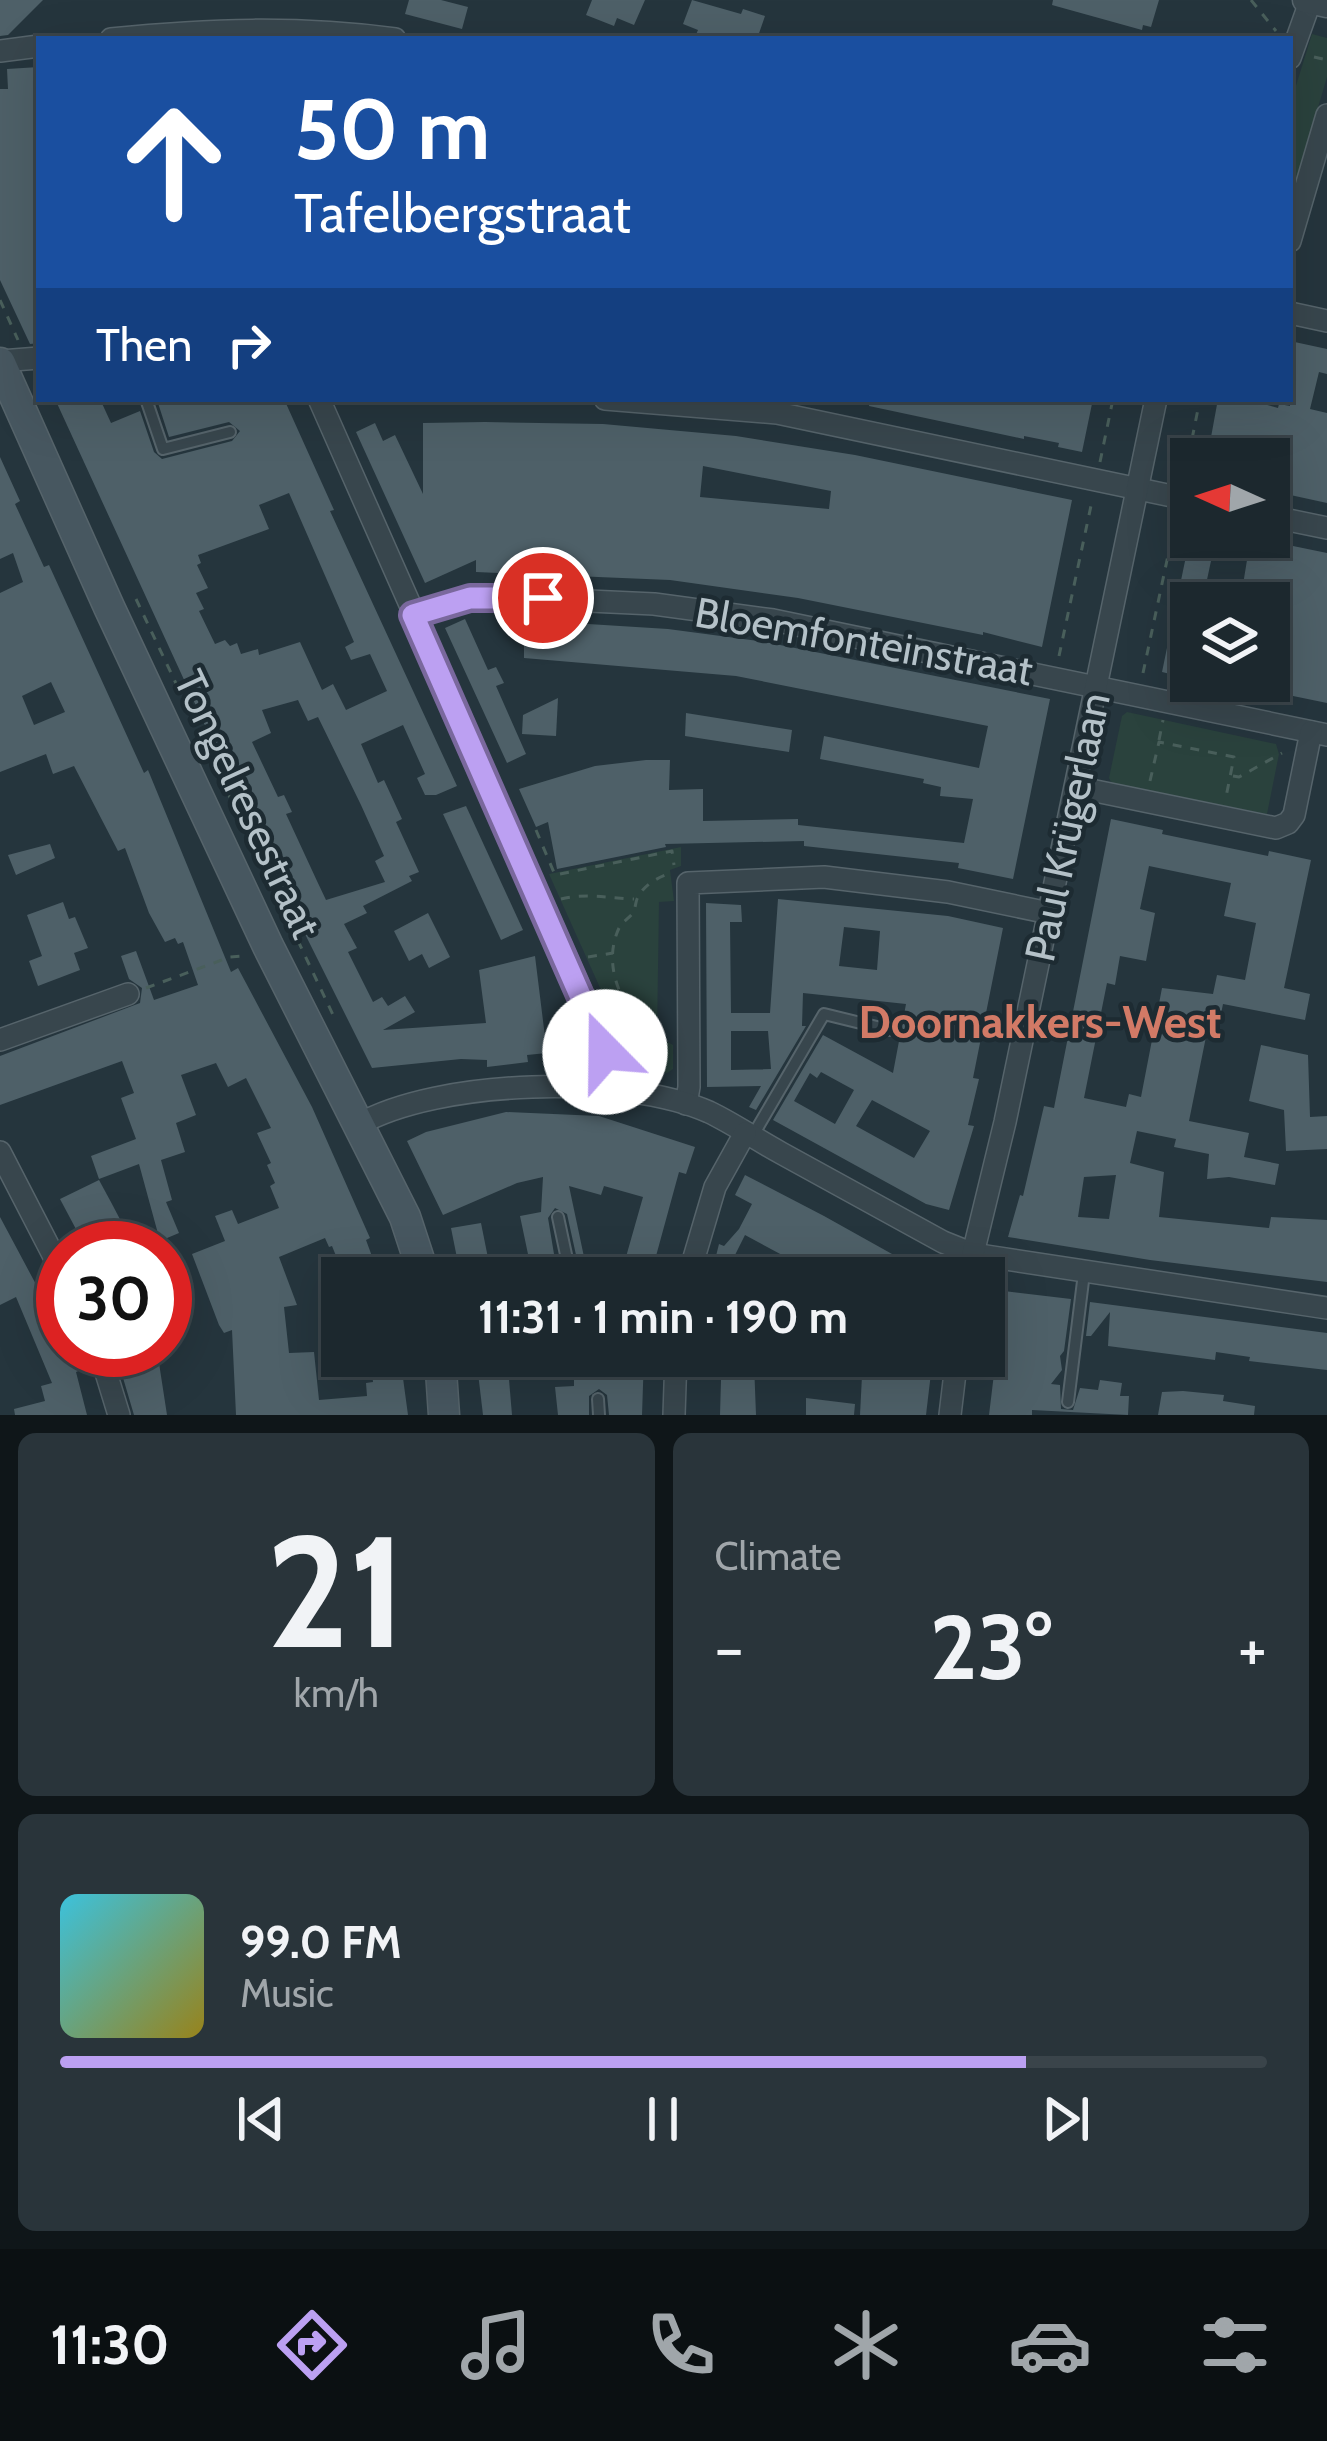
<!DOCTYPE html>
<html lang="en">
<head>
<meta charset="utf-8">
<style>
  :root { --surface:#1c282e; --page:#29343a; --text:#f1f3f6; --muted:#a0a6aa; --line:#3a444a; --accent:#bca0f2 }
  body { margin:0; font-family:Cabin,sans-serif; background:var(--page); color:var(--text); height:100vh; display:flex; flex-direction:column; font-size:45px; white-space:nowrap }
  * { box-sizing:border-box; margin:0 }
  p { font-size:39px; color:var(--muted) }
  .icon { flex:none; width:66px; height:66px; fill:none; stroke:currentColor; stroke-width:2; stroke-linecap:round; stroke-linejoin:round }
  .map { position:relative; height:1415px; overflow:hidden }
  .side { display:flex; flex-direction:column; gap:18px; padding:18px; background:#0f1619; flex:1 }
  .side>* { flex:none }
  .guide { position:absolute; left:36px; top:36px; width:1257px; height:366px; border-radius:0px; box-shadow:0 12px 48px #0002,0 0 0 3px var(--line); background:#1a4fa0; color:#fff; overflow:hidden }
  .needle { width:78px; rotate:273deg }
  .buttons { position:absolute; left:1170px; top:438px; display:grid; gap:24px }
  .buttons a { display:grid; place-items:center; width:120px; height:120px; border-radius:0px; background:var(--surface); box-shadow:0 12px 48px #0002,0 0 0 3px var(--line); font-size:60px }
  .speed { position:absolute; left:36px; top:1221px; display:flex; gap:24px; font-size:60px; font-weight:700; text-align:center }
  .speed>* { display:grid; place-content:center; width:156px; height:156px; border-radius:50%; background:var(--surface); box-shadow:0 12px 48px #0002,0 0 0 3px var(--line); line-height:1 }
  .speed .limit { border:18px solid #d22; background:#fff; color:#111 }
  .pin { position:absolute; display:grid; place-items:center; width:102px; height:102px; color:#fff; margin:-51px; border:6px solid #fff; border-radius:50%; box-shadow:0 3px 12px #0007 }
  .me { position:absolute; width:132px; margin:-66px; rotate:338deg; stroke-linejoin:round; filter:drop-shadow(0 0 9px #0008) }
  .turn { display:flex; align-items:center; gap:42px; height:252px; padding:0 60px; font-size:54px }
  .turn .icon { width:156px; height:156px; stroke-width:2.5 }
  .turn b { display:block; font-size:84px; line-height:102px }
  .then { display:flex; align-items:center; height:114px; padding:0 60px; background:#0003; gap:24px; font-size:45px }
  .big { font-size:90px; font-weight:700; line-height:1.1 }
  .side .tile { flex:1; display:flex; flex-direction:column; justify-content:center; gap:18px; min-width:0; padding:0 42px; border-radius:18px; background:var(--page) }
  .side .dial { align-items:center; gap:0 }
  .dial b { font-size:156px; line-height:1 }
  .song { display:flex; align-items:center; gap:36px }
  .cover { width:144px; height:144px; border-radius:18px; background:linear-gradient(135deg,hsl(190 70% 55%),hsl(50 70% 35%)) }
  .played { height:12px; border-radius:6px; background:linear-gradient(90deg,var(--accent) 80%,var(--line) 80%) }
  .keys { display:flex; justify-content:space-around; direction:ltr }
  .heat { display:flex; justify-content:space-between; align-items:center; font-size:66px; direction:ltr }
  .side .tiles { flex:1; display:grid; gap:18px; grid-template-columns:1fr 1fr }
  .tile:last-child { grid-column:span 2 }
  .trip { position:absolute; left:321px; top:1257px; width:684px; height:120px; border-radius:0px; background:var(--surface); box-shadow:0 12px 48px #0002,0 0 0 3px var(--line); font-weight:700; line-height:120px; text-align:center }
  .tab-bar { display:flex; height:192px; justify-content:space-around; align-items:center; background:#0b1012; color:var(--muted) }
  .tab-bar .icon { width:84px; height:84px }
  .tab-bar .active { color:var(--accent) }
  .tab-bar b { font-size:54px; color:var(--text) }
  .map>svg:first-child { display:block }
</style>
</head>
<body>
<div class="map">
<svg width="1327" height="1415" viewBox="0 0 1327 1415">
  <rect width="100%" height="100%" fill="#25353d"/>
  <g fill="#2a423d">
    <path d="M 1312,34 L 1327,38 L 1327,77 L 1290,203 L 1290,105 Z"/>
    <path d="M 1127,712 L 1276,744 L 1279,754 L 1267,814 L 1112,784 L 1109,778 L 1122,716 Z"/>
    <path d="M 681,847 L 681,866 L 670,870 L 674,901 L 659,902 L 657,1036 L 673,1045 L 673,1069 L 667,1073 L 636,1068 L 549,874 Z"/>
  </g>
  <g fill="#4e6068" fill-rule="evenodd">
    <path d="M 0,0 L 43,0 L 8,35 L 0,36 Z"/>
    <path d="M 409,0 L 441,0 L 468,7 L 462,29 L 405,14 Z"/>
    <path d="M 592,0 L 645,0 L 634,25 L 617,18 L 614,26 L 586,15 Z"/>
    <path d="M 692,0 L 741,14 L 743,9 L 765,16 L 757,39 L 694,39 L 698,30 L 683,24 Z"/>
    <path d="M 1053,0 L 1159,0 L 1151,27 L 1143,25 L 1142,30 L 1052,5 Z"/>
    <path d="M 39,67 L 39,343 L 30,344 L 0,280 L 0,89 L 8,89 L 7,69 Z"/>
    <path d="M 1290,341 L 1327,349 L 1327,374 L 1319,372 L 1310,409 L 1327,413 L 1327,503 L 1272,491 L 1269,452 L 1235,445 L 1232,459 L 1207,459 L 1218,399 L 1245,399 L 1278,408 L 1279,404 L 1290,406 Z"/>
    <path d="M 55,399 L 100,399 L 111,423 L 140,411 L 154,452 L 162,459 L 232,441 L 240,431 L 229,422 L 169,437 L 158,403 L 166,399 L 284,399 L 334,510 L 330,511 L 457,786 L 436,795 L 425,795 L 417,778 L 425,774 L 403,725 L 361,744 L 378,783 L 384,780 L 402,819 L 396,822 L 419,872 L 409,876 L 412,881 L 363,906 L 367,913 L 344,924 L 357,948 L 348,952 L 373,1002 L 382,997 L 388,1006 L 405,996 L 415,1012 L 383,1030 L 486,1023 L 479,970 L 535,956 L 547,1053 L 527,1055 L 528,1062 L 487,1067 L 487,1060 L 461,1059 L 372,1068 L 254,832 ZM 289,493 L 354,642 L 345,647 L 351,660 L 370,654 L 387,691 L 346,710 L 333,684 L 322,690 L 300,642 L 259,655 L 258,649 L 241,654 L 237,643 L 230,646 L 225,640 L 215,644 L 199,611 L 204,609 L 196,593 L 208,588 L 197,565 L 201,563 L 198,555 L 269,529 L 259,505 ZM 298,700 L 308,721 L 318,717 L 361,805 L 384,856 L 375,861 L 385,882 L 326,900 L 317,881 L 286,814 L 292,812 L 284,795 L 278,797 L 252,742 L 271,733 L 262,710 Z"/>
    <path d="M 870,399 L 1093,399 L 1082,452 L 1058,447 L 1059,443 L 1024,436 L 1024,439 L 869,406 Z"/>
    <path d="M 485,422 L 603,424 L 736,436 L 855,455 L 1072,500 L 1042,647 L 983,632 L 983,635 L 798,598 L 670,580 L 476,572 L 476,560 L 425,583 L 356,432 L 375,423 L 383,441 L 395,435 L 423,494 L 423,423 ZM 703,466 L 831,491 L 829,509 L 700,497 Z"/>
    <path d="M 0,457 L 20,501 L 15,504 L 44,567 L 49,565 L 144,773 L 148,770 L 231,972 L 238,968 L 312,1107 L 370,1238 L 366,1240 L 380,1278 L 345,1278 L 332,1246 L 329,1247 L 325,1238 L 279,1257 L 297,1305 L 284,1307 L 289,1353 L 314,1352 L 319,1400 L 367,1396 L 366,1383 L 373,1382 L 370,1356 L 400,1356 L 408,1415 L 236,1415 L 232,1330 L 224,1333 L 219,1325 L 192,1254 L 225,1241 L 215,1216 L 232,1210 L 238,1224 L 279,1208 L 270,1186 L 275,1183 L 267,1165 L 271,1163 L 257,1133 L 271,1128 L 246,1078 L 228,1087 L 216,1063 L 181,1075 L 196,1115 L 176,1123 L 185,1152 L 161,1160 L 172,1200 L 166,1202 L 179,1233 L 160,1241 L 139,1164 L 99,1179 L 91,1156 L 136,1139 L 121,1098 L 134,1093 L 122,1061 L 0,1105 L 0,1056 L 140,1003 L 142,988 L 129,979 L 121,956 L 136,951 L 154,1000 L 198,985 L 183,942 L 178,944 L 175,938 L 165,942 L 149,913 L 125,848 L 118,851 L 74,766 L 53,774 L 46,754 L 0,772 L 0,593 L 23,582 L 13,553 L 0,559 ZM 51,682 L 65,712 L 34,725 L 22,696 Z"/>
    <path d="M 1190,537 L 1250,537 L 1327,553 L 1327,703 L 1269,691 L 1269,664 L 1275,665 L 1283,629 L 1269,626 L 1269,603 L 1240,603 L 1248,554 L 1214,547 L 1202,603 L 1191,603 L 1191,679 L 1162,672 Z"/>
    <path d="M 465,619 L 488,670 L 496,667 L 504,683 L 496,686 L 526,754 L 507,763 L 445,628 Z"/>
    <path d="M 524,620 L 668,629 L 765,642 L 1050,699 L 1013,879 L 958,868 L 959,863 L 804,846 L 804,841 L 665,844 L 666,847 L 557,869 L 548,822 L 536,827 L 519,789 L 595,766 L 646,760 L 670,760 L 669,790 L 703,789 L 703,821 L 798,819 L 798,825 L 964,843 L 973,799 L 940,796 L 941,787 L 923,783 L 924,779 L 820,759 L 824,736 L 979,768 L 988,726 L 736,676 L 524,658 Z"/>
    <path d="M 558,698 L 556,736 L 522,734 L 523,715 Z"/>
    <path d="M 686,713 L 792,730 L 789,752 L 685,736 Z"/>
    <path d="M 466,806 L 523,930 L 501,940 L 443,814 Z"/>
    <path d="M 1111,819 L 1163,830 L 1162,834 L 1268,856 L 1269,851 L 1311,860 L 1284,988 L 1310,994 L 1305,1020 L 1223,1004 L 1220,1019 L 1210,1017 L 1189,1121 L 1249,1133 L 1244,1157 L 1279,1164 L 1275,1185 L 1229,1177 L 1207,1179 L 1209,1154 L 1174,1147 L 1176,1139 L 1137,1131 L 1130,1163 L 1164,1172 L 1159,1217 L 1269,1228 L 1271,1217 L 1327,1220 L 1327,1282 L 1150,1260 L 1008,1237 L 1020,1195 L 1023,1196 L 1044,1106 L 1054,1108 ZM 1149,866 L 1231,883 L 1224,916 L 1256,923 L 1245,980 L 1217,975 L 1213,994 L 1162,988 L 1141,1097 L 1129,1094 L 1126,1107 L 1084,1098 L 1107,983 L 1115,985 L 1120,956 L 1146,961 L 1155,913 L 1140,909 ZM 1116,1175 L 1109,1219 L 1078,1217 L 1084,1177 Z"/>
    <path d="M 50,844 L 55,858 L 16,875 L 8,855 Z"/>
    <path d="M 778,899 L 948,916 L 1003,928 L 973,1078 L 979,1079 L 968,1125 L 974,1126 L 949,1210 L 926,1204 L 773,1120 L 823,1035 L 893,1073 L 906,1004 L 803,993 L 802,1026 L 806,1026 L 756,1110 L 749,1107 L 761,1086 L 707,1087 L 706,903 L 741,905 L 742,922 L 730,922 L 731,1013 L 770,1013 ZM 844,927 L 880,931 L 877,970 L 839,966 ZM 731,1031 L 768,1031 L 771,1069 L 731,1070 ZM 821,1072 L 854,1090 L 835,1124 L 794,1101 L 810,1073 L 817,1078 ZM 872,1100 L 930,1131 L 914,1158 L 856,1126 Z"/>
    <path d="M 63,902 L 69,919 L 75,917 L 88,948 L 74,953 L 80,970 L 38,986 L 29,961 L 42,956 L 27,915 Z"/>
    <path d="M 428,913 L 450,957 L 429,968 L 422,954 L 409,961 L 394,931 Z"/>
    <path d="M 1261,1045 L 1308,1055 L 1310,1117 L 1327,1116 L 1327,1149 L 1286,1151 L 1284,1110 L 1249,1101 Z"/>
    <path d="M 506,1112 L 599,1116 L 695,1147 L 686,1174 L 679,1172 L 650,1278 L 620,1278 L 643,1197 L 604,1186 L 601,1195 L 569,1186 L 587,1271 L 580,1273 L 567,1214 L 555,1208 L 548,1218 L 558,1278 L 533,1278 L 520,1216 L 541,1212 L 543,1177 L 517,1183 L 443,1215 L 407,1141 L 426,1132 Z"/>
    <path d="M 745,1175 L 824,1216 L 935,1278 L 825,1278 L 745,1235 L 727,1271 L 714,1264 L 719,1244 L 724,1246 L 739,1229 L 752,1204 L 735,1195 Z"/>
    <path d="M 99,1180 L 112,1204 L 135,1248 L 86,1248 L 60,1199 Z"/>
    <path d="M 0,1217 L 39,1290 L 52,1285 L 63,1310 L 63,1350 L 81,1350 L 88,1367 L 76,1372 L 87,1415 L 15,1415 L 14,1409 L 45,1401 L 41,1386 L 52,1383 L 16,1297 L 0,1305 Z"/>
    <path d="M 481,1223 L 492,1278 L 461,1278 L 451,1228 Z"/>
    <path d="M 1004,1291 L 1071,1299 L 1064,1351 L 1060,1356 L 1062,1370 L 1051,1384 L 1060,1385 L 1061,1409 L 1073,1410 L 1080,1388 L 1098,1390 L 1100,1380 L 1122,1383 L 1120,1396 L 1129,1396 L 1128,1415 L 1032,1410 L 1032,1415 L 989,1415 Z"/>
    <path d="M 1090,1302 L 1327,1333 L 1327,1370 L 1249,1361 L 1250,1357 L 1216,1352 L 1215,1360 L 1108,1346 L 1110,1312 L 1091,1336 L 1086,1336 Z"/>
    <path d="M 132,1350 L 157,1350 L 167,1415 L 134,1415 L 121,1371 L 139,1368 Z"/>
    <path d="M 476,1356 L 507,1356 L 512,1415 L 483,1415 Z"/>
    <path d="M 618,1356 L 644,1356 L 642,1415 L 609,1415 L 607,1395 L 599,1389 L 589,1396 L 589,1415 L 558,1415 L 555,1387 L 574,1386 L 574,1360 L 618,1360 Z"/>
    <path d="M 716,1356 L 744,1356 L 743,1362 L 754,1363 L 756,1415 L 720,1415 L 721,1380 L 714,1379 Z"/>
    <path d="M 863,1356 L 933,1356 L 926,1415 L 860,1415 Z"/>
    <path d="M 1183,1391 L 1224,1395 L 1223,1401 L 1255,1406 L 1254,1415 L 1158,1415 L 1162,1392 Z"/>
    <path d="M 806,1398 L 855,1404 L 854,1415 L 806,1415 Z"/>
  </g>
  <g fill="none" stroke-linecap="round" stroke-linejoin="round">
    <g stroke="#56646b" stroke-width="14">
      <g id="service">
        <path d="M 146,399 L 163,449 L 230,432"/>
        <path d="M 752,1137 L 824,1014 L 889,1030"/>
        <path d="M 558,1217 L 571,1278"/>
        <path d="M 598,1399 L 599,1415"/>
        <path d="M 1068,1402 L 1084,1273"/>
      </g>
    </g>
    <g stroke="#56646b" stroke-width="24">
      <g id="minor">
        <path d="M 111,39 C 207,29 299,26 395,39"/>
        <path d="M 0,51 L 39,46"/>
        <path d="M 1290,58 L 1310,2"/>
        <path d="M 1290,241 L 1327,115"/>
        <path d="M 1290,313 L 1327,321"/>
        <path d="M 0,361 L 39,358"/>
        <path d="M 319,399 L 601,1036 L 606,1063 L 603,1089"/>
        <path d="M 605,399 L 777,413 L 1191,500"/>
        <path d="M 1269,516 L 1327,528"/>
        <path d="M 413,615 L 470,598 L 501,597 L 654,604 L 773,620 L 1327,735"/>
        <path d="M 1076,787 L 1276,828 L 1288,823 L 1294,815 L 1311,732"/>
        <path d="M 0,1040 L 128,994"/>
        <path d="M 686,1104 L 689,1087 L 688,883 L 824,877 L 948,892 L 1049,913"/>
        <path d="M 358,1125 C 438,1079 625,1074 709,1112 C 734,1124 757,1140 781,1153 C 835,1183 889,1212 943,1242 L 973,1254 L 1327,1308"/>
        <path d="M 0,1152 L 63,1274"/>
        <path d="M 688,1278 L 715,1187 L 745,1133"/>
        <path d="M 967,1278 L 1005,1122 L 1156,399"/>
        <path d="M 99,1350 L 119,1415"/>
        <path d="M 674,1415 L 676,1356"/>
        <path d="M 950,1415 L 957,1356"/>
      </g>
    </g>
    <g stroke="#56646b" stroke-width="27">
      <path id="tertiary" d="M 1305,0 L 1327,5"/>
    </g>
    <g stroke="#56646b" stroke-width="33">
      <g id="secondary">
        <path d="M 0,363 L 109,607 L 268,946 L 405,1217 L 425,1278"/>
        <path d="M 440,1356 L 444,1415"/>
      </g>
    </g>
    <g stroke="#495f5b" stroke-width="3" stroke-dasharray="9 9" stroke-linecap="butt">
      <path d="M 1251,0 L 1276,31"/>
      <path d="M 1314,57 L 1327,60"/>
      <path d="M 0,300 L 18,340"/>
      <path d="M 1100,462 L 1113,399"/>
      <path d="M 1185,474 L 1200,399"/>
      <path d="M 136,599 L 335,1019"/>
      <path d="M 1059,656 L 1092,501"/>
      <path d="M 1143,673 L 1176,518"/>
      <path d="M 1159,740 L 1163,720"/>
      <path d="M 1233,776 L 1239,777 L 1282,753"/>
      <path d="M 1150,781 L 1159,742 L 1234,757 L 1226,797"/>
      <path d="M 536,830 L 555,875 L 672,851 L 674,865"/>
      <path d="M 561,899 C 586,893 609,898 634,899"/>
      <path d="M 588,957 L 613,953"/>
      <path d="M 146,988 L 230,957 L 245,956"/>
      <path d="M 665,1043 C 628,1021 599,971 619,928 C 622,922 628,919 632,914 C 636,910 635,901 638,897 C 644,885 657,878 668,874"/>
    </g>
    <use href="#service" stroke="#38464d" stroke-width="10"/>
    <use href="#minor" stroke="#38464d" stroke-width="21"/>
    <use href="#tertiary" stroke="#38464d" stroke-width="24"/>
    <use href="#secondary" stroke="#475760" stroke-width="30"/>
  </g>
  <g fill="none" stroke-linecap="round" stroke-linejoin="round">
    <g stroke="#7a689d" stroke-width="30">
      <path id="route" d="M 543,598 L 470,598 L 413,615 L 605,1052"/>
    </g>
    <use href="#route" stroke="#bca0f2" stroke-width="21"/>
  </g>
  <g text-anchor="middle" stroke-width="9" stroke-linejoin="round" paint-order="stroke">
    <g font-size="42" fill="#b4c1c8" stroke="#1d2b32">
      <text transform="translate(864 641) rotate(10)" y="15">Bloemfonteinstraat</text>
      <text transform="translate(248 804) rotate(65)" y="15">Tongelresestraat</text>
      <text transform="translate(1067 827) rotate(-78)" y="15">Paul Krügerlaan</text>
    </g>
    <g font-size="45" font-weight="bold" fill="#d27a66" stroke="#1d2b32">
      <text x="1040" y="1038">Doornakkers-West</text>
    </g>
  </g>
</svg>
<div class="buttons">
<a><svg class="needle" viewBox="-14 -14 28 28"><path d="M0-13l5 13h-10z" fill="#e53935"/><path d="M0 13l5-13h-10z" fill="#a0a6aa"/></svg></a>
<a><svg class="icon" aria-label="layers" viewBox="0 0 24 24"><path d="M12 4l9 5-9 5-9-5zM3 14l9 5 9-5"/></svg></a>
</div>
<div class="speed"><div class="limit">30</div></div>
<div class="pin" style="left:543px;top:598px;background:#d93025"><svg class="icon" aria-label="arrive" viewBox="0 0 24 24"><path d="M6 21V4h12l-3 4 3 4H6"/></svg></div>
<svg class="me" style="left:605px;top:1052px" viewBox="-20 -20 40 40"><circle r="19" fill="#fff"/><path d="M0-13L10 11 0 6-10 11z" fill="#bca0f2"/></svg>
<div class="trip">11:31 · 1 min · 190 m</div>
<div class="guide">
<div class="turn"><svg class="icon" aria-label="ahead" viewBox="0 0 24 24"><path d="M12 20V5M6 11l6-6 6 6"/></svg><div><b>50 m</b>Tafelbergstraat</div></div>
<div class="then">Then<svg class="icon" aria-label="right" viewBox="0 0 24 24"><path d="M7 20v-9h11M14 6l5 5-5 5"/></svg></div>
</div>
</div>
<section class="side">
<div class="tiles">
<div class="tile dial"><b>21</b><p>km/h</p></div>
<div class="tile"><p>Climate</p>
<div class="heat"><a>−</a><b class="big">23°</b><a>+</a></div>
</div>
<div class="tile">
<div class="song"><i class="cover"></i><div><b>99.0 FM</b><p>Music</p></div></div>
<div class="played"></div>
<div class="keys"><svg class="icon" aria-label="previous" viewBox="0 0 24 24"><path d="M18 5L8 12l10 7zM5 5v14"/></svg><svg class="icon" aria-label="pause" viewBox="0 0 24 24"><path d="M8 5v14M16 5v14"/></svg><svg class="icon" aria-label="next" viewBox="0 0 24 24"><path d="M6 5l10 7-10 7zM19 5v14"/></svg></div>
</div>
</div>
</section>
<nav class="tab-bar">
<b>11:30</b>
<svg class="icon active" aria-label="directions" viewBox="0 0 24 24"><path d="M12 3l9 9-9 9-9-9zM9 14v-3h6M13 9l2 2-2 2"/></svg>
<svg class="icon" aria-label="music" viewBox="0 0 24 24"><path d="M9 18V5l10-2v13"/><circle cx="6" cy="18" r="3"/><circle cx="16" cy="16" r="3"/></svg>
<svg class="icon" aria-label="phone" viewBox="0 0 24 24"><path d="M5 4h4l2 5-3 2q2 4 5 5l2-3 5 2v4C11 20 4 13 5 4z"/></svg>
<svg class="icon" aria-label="climate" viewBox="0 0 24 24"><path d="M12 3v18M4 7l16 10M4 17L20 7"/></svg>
<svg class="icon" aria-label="car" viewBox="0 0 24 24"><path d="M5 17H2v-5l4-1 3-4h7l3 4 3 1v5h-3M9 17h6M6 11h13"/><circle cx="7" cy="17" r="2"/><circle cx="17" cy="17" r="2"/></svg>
<svg class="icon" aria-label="filters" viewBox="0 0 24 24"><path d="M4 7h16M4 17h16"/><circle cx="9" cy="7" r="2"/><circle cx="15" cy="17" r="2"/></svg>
</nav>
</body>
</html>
